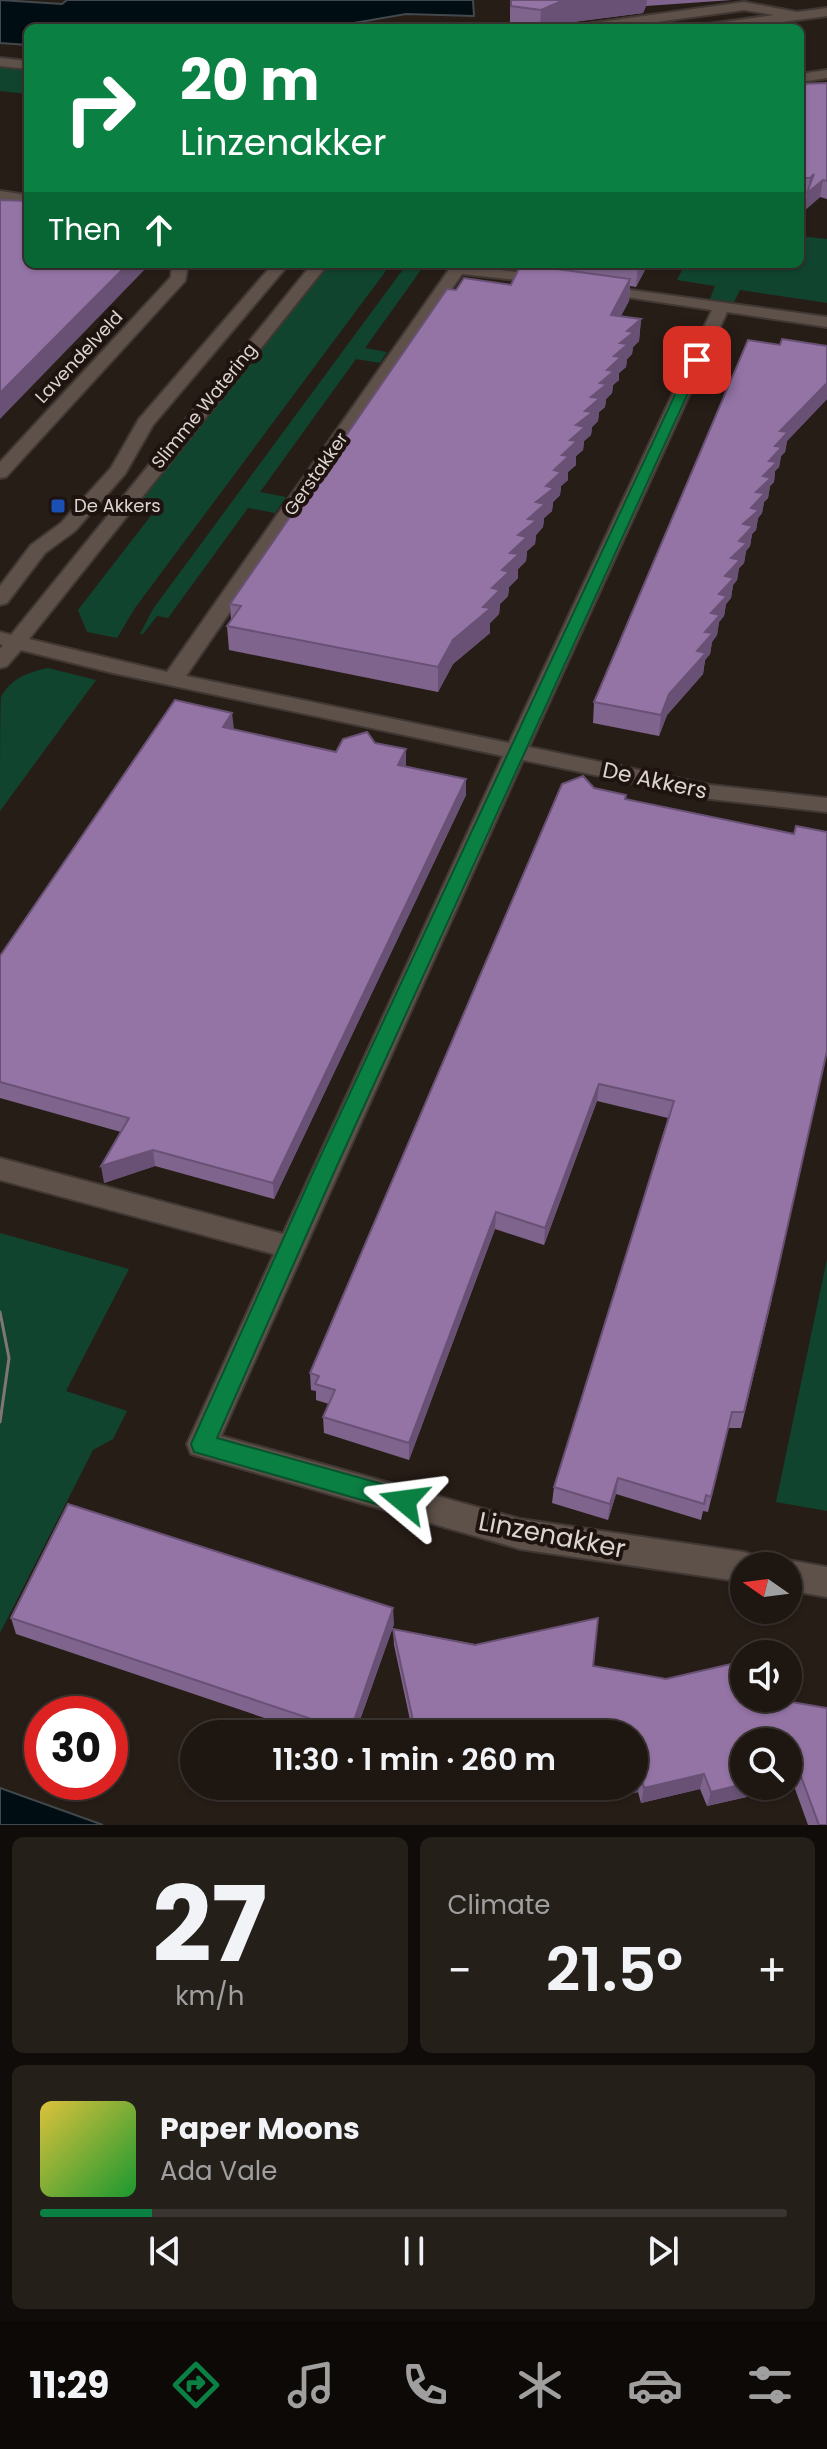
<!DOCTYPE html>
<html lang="en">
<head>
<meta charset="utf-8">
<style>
  :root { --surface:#1d1611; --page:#251f1a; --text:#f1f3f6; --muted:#a09f9f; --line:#3b3531; --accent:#0b8043 }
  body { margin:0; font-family:Poppins,sans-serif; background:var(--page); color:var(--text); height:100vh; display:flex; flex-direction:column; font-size:30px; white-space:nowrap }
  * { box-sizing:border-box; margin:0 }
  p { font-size:26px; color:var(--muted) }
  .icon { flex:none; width:44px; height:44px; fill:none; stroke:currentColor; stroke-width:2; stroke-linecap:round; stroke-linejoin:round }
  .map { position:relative; height:1825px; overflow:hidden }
  .side { display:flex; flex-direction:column; gap:12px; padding:12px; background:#100c09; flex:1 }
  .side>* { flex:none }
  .guide { position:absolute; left:24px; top:24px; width:780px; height:244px; border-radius:12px; box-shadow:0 2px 6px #0004,0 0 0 2px var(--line); background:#0b8043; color:#fff; overflow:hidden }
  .needle { width:52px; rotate:284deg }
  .fabs { position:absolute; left:730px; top:1552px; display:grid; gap:16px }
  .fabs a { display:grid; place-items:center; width:72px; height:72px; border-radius:50%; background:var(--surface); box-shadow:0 2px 6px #0004,0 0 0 2px var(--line); font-size:40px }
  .speed { position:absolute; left:24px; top:1696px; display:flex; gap:16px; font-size:40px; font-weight:700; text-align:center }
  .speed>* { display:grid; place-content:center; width:104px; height:104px; border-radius:50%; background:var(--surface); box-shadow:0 2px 6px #0004,0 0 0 2px var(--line); line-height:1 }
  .speed .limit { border:12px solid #d22; background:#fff; color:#111 }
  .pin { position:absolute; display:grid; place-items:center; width:68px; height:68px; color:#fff; margin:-34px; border-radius:16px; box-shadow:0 4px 12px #0006 }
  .me { position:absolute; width:88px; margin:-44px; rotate:286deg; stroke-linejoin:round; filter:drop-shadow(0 0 6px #0008) }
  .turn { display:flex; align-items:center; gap:28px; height:168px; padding:0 24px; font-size:36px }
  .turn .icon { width:104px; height:104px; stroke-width:2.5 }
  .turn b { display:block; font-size:56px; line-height:68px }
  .then { display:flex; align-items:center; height:76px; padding:0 24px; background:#0003; gap:16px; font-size:30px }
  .big { font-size:60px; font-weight:600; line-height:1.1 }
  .side .card { flex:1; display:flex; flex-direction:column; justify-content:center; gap:12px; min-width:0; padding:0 28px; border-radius:12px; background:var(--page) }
  .side .dial { align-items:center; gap:0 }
  .dial b { font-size:104px; line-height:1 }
  .song { display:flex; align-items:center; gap:24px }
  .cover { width:96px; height:96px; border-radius:12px; background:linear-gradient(135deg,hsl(50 70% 55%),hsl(130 70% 35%)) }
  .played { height:8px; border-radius:4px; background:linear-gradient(90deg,var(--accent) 15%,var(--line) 15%) }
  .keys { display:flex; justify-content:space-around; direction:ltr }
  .heat { display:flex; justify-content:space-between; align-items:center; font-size:44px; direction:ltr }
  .side .tiles { flex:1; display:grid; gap:12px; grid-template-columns:1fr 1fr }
  .card:last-child { grid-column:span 2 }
  .trip { position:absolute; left:180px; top:1720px; width:468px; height:80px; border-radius:40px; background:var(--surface); box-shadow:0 2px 6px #0004,0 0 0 2px var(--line); font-weight:600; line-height:80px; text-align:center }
  .tabs { display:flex; height:128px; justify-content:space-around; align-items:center; background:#0c0907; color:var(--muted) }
  .tabs .icon { width:56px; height:56px }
  .tabs .on { color:var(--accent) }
  .tabs b { font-size:36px; color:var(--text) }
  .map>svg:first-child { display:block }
</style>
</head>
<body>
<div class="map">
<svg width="827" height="1825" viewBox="0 0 827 1825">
  <rect width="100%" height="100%" fill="#271d17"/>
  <g fill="#11442f">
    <path d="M 0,66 L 28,69 L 28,94 L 0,91 Z"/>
    <path d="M 800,236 L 827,239 L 827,303 L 740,290 L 734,302 L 710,299 L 715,286 L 677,280 L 685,264 L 800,264 Z"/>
    <path d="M 330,264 L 391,264 L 135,608 L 117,638 L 87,632 L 78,610 L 153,513 L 133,509 Z"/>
    <path d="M 407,264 L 423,267 L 365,348 L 387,352 L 380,363 L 356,359 L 260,492 L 286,497 L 275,513 L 248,508 L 168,618 L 157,616 L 143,634 L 140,634 L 153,609 Z"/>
    <path d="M 48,668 L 96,680 L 0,811 C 0,793 0,707 1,697 C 11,678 29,672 48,668 Z"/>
    <path d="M 0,1233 L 129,1269 L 66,1391 L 127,1411 L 113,1439 L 93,1450 L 0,1633 Z"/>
    <path d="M 827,1259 L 827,1511 L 776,1502 Z"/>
  </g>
  <g fill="#000d13" stroke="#42494c" stroke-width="2">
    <path d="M 0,0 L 62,4 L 67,0 L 473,0 L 474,16 L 406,14 L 325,28 L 28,28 L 28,45 L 0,43 Z"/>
    <path d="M 0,1788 L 103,1825 L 0,1825 Z"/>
  </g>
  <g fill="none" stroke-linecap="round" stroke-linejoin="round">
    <g stroke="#413834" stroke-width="4">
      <g id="minor">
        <path d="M 744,2 L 797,12 L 827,8 L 827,16 L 737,28 L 703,28 L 709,24 L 774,15 L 744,10 L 613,28 L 580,28 L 586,24 Z"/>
        <path d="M 0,58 L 28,61 L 28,69 L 0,66 Z"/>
        <path d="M 827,70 L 827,78 L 800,82 L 800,74 Z"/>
        <path d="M 0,191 L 28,195 L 28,203 L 0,199 Z"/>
        <path d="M 172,264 L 188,264 L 185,281 L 6,477 L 0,478 L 0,462 L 171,277 Z"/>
        <path d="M 273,264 L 289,264 L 153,425 L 125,474 L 75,531 L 45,553 L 7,603 L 0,605 L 0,586 L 31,545 L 61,523 L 111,468 L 139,419 Z"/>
        <path d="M 312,264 L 328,264 L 29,639 L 167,672 L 453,264 L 548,276 L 556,281 L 554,284 L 462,274 L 186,676 L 509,743 L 712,310 L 600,293 L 594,291 L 594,285 L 827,317 L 827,327 L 727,312 L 529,747 L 710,785 L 827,798 L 827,812 L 710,799 L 523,760 L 221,1436 L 520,1519 L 744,1552 L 755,1556 L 760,1566 L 744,1566 L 744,1582 L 520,1549 L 191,1454 L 187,1444 L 274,1254 L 0,1180 L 0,1158 L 283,1234 L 503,756 L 113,673 L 21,650 L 7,666 L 0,668 L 0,649 L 3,645 L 0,644 L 0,632 L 11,635 Z"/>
        <path d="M 788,1560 L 827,1567 L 827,1597 L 788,1590 L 788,1566 L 776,1566 Z"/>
      </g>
    </g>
    <use href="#minor" fill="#5e514a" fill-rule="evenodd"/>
    <path stroke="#807772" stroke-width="3" d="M 0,1312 L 9,1358 L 0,1422"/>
  </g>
  <g fill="#7f648e">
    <path d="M 510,0 L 732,0 L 646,6 L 643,13 L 565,23 L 555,28 L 510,28 Z"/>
    <path d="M 827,83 L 827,199 L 820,197 L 804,211 L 806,196 L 800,196 L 800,84 Z"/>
    <path d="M 521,264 L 648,264 L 636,287 L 630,286 L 629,301 L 621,316 L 641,319 L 639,341 L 633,347 L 632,354 L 627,359 L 626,367 L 619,373 L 619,380 L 613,385 L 612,393 L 606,399 L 605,407 L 599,412 L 598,421 L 592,427 L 591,435 L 584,441 L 583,450 L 576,456 L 576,465 L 568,472 L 568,480 L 561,486 L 560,495 L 553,502 L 552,511 L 544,518 L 543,527 L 536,535 L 535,544 L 527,551 L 526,561 L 518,569 L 518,578 L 509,587 L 508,596 L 500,604 L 499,614 L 490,623 L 490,633 L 453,664 L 438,692 L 229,650 L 227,626 L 231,620 L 230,604 L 456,290 L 511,285 Z"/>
    <path d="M 780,345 L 827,346 L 827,399 L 787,441 L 785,452 L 781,456 L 779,467 L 775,471 L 774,482 L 770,486 L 768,498 L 764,502 L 762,513 L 758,518 L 756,530 L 752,534 L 750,546 L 746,551 L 744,563 L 739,568 L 737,580 L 733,585 L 731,598 L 726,604 L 724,616 L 719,622 L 717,635 L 712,642 L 710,654 L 705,660 L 703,674 L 667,715 L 659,736 L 593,723 L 594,702 Z"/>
    <path d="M 234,729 L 336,752 L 375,743 L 406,749 L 405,767 L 466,779 L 466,795 L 274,1199 L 155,1166 L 104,1183 L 121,1132 L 0,1098 L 0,956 Z"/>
    <path d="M 594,788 L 626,795 L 626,799 L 772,1299 L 741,1428 L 728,1428 L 708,1512 L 703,1511 L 701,1520 L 616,1494 L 608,1520 L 552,1503 L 554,1487 L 668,1118 L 597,1101 L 544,1245 L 495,1229 L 409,1460 L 324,1433 L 323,1417 L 329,1404 L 316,1400 L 316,1391 L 311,1390 L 310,1373 Z"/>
    <path d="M 11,1618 L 394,1624 L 355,1734 L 312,1734 L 16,1634 Z"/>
    <path d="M 393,1629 L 785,1701 L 827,1825 L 808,1825 L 794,1786 L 707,1806 L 700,1789 L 641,1803 L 638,1792 L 614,1798 L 610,1786 L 634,1786 L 634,1734 L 413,1734 L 394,1645 Z"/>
  </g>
  <g fill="#685174">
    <path d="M 564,0 L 647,0 L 646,6 L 643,13 L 565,23 L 555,28 L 540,28 L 541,10 Z"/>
    <path d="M 814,174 L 823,180 L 820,197 L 804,211 L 810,178 Z"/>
    <path d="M 128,264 L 150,264 L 0,419 L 0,393 Z"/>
    <path d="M 638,264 L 648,264 L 636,287 Z"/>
    <path d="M 630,279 L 629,301 L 609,337 L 611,315 Z"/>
    <path d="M 641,319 L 639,341 L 633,347 L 632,354 L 627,359 L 626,367 L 619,373 L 619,380 L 613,385 L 612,393 L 606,399 L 605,407 L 599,412 L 598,421 L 592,427 L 591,435 L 584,441 L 583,450 L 576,456 L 576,465 L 568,472 L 568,480 L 561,486 L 560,495 L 553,502 L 552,511 L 544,518 L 543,527 L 536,535 L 535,544 L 527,551 L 526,561 L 518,569 L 518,578 L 509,587 L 508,596 L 500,604 L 499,614 L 490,623 L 490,633 L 453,664 L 438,692 L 438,667 L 453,640 L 483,607 L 510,553 L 518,535 L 528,519 L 536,502 L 562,455 L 576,425 L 585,411 L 591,397 L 600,383 L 627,331 Z"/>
    <path d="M 827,383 L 827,399 L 787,441 L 785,452 L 781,456 L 779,467 L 775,471 L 774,482 L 770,486 L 768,498 L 764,502 L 762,513 L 758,518 L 756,530 L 752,534 L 750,546 L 746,551 L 744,563 L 739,568 L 737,580 L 733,585 L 731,598 L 726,604 L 724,616 L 719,622 L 717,635 L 712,642 L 710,654 L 705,660 L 703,674 L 667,715 L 659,736 L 661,715 L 669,694 L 697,651 L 719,594 L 743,524 L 780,431 Z"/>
    <path d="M 232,713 L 234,729 L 224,744 L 223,727 Z"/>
    <path d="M 406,749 L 406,766 L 398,781 L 398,765 Z"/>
    <path d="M 466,779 L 466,795 L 274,1199 L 273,1183 Z"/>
    <path d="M 599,1084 L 597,1101 L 544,1245 L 545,1228 Z"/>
    <path d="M 153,1150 L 155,1166 L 104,1183 L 101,1166 Z"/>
    <path d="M 496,1212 L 495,1229 L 409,1460 L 409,1443 Z"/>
    <path d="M 618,1478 L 616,1494 L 608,1520 L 610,1504 Z"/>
    <path d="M 393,1608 L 394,1624 L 355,1734 L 350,1734 Z"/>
    <path d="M 799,1771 L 794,1786 L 707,1806 L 711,1792 L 744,1784 L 744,1786 L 788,1786 L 788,1774 Z"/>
    <path d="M 704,1774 L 700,1789 L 641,1803 L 644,1788 Z"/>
    <path d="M 641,1777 L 638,1792 L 614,1798 L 616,1786 L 634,1786 L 634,1779 Z"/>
    <path d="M 426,1786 L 469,1786 L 426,1796 Z"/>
  </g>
  <g fill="#9474a5" stroke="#685174" stroke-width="2">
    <path d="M 511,0 L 564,0 L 541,10 L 511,6 Z"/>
    <path d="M 827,83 L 827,181 L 823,180 L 807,193 L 814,174 L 810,178 L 800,178 L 800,84 Z"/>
    <path d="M 0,200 L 28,201 L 28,264 L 128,264 L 0,393 Z"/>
    <path d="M 521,264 L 630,279 L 611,315 L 641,319 L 627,331 L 634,332 L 620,343 L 628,344 L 614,356 L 621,357 L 607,370 L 614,371 L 600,383 L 607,384 L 591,397 L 600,398 L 585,411 L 593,412 L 576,425 L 585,427 L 570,440 L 577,441 L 562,455 L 569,456 L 554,470 L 561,472 L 546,486 L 554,488 L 536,502 L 545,504 L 528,519 L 537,520 L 518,535 L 527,537 L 510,553 L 519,554 L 502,570 L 509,572 L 492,588 L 500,590 L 483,607 L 491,608 L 453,640 L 438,667 L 227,626 L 241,606 L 230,604 L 447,289 L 456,290 L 464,278 L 511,285 Z"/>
    <path d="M 782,339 L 827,346 L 827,383 L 780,431 L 788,432 L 775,446 L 782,447 L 769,461 L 777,462 L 763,476 L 771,478 L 756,492 L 765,493 L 751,508 L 759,510 L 743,524 L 753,526 L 739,541 L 747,543 L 731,558 L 740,560 L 725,576 L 734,578 L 719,594 L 727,596 L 711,613 L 720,615 L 705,632 L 713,633 L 697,651 L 706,653 L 669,694 L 661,715 L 594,702 L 748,340 L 780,345 Z"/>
    <path d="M 175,700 L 232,713 L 223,727 L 336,752 L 343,739 L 367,732 L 375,743 L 406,749 L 398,765 L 466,779 L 273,1183 L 153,1150 L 101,1166 L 129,1118 L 0,1082 L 0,956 Z"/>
    <path d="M 583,776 L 594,788 L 626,795 L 625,799 L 794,834 L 796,826 L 827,832 L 827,1051 L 775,1282 L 744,1412 L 732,1412 L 711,1497 L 706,1495 L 704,1504 L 618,1478 L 610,1504 L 554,1487 L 674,1101 L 599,1084 L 545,1228 L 496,1212 L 409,1443 L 323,1417 L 335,1390 L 315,1384 L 319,1376 L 310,1373 L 562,784 Z"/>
    <path d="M 68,1504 L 393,1608 L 350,1732 L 11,1618 Z"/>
    <path d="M 598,1618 L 593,1666 L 666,1679 L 744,1661 L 744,1698 L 785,1698 L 785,1701 L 827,1708 L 827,1825 L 819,1825 L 799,1771 L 788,1774 L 788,1742 L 744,1742 L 744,1784 L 711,1792 L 704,1774 L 644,1788 L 641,1777 L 634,1779 L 634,1734 L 416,1734 L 393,1629 L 475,1645 Z"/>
  </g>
  <path fill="#0b8043" stroke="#07532c" stroke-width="2" d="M 692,358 L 703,360 L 336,1168 L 217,1438 L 404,1490 L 413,1494 L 416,1501 L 413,1509 L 404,1512 L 194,1452 L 191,1444 L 315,1168 Z"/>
  <rect fill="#1a4fb4" stroke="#1e130e" stroke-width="3" x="50" y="498" width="16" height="16" rx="4"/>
  <g text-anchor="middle" stroke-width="8" stroke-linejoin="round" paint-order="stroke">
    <g font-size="18" fill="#dbd4d0" stroke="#1e130e">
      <text transform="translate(79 357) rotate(-47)" y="6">Lavendelveld</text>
      <text transform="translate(204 406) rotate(-51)" y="6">Slimme Watering</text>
      <text transform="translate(316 474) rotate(-55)" y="6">Gerstakker</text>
    </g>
    <g font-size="18" fill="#dbd4d0" stroke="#1e130e" text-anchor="start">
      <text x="74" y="512">De Akkers</text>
    </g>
    <g font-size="22" fill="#dbd4d0" stroke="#1e130e">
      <text transform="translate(655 780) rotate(12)" y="8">De Akkers</text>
    </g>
    <g font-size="26" fill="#dbd4d0" stroke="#1e130e">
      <text transform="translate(552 1535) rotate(11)" y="9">Linzenakker</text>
    </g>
  </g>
</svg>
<div class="fabs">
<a><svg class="needle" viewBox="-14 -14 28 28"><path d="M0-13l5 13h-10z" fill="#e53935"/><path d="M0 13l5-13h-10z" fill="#a09f9f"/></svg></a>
<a><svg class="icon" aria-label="sound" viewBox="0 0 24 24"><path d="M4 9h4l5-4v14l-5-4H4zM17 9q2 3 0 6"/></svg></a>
<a><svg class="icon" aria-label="search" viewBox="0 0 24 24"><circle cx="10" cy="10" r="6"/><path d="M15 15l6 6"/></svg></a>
</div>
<div class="speed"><div class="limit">30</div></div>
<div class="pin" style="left:697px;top:360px;background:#d93025"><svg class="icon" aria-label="arrive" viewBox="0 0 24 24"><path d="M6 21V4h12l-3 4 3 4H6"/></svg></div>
<svg class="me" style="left:404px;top:1501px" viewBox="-20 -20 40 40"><path d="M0-17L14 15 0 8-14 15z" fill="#0b8043" stroke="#fff" stroke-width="4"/></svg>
<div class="trip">11:30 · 1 min · 260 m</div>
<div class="guide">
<div class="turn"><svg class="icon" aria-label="right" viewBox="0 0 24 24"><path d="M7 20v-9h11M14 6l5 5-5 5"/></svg><div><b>20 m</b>Linzenakker</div></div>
<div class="then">Then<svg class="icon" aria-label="ahead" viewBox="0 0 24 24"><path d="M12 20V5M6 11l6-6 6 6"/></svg></div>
</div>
</div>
<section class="side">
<div class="tiles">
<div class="card dial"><b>27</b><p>km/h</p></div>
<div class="card"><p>Climate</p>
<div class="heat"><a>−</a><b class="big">21.5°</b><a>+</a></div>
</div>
<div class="card">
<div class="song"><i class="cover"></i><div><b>Paper Moons</b><p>Ada Vale</p></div></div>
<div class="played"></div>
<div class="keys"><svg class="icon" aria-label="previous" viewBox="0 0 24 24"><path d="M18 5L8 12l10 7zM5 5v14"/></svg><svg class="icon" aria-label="pause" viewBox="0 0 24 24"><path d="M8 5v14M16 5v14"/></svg><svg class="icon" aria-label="next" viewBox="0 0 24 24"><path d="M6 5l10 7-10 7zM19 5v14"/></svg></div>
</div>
</div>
</section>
<nav class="tabs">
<b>11:29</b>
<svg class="icon on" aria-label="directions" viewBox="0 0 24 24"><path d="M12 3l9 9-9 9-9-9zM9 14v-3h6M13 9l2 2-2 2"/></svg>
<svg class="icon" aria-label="music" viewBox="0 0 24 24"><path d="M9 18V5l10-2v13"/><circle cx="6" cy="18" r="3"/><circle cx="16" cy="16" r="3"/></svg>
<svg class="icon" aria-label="phone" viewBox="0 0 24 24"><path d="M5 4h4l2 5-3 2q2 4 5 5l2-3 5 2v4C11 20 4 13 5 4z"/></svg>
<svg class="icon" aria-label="climate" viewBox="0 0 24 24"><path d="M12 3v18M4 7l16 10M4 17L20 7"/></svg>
<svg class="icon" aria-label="car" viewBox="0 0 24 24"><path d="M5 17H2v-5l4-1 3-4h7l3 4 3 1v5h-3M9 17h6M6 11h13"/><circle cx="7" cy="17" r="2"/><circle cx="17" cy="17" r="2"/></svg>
<svg class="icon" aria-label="filters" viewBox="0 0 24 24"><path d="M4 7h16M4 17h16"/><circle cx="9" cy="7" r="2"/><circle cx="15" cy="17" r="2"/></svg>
</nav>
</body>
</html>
